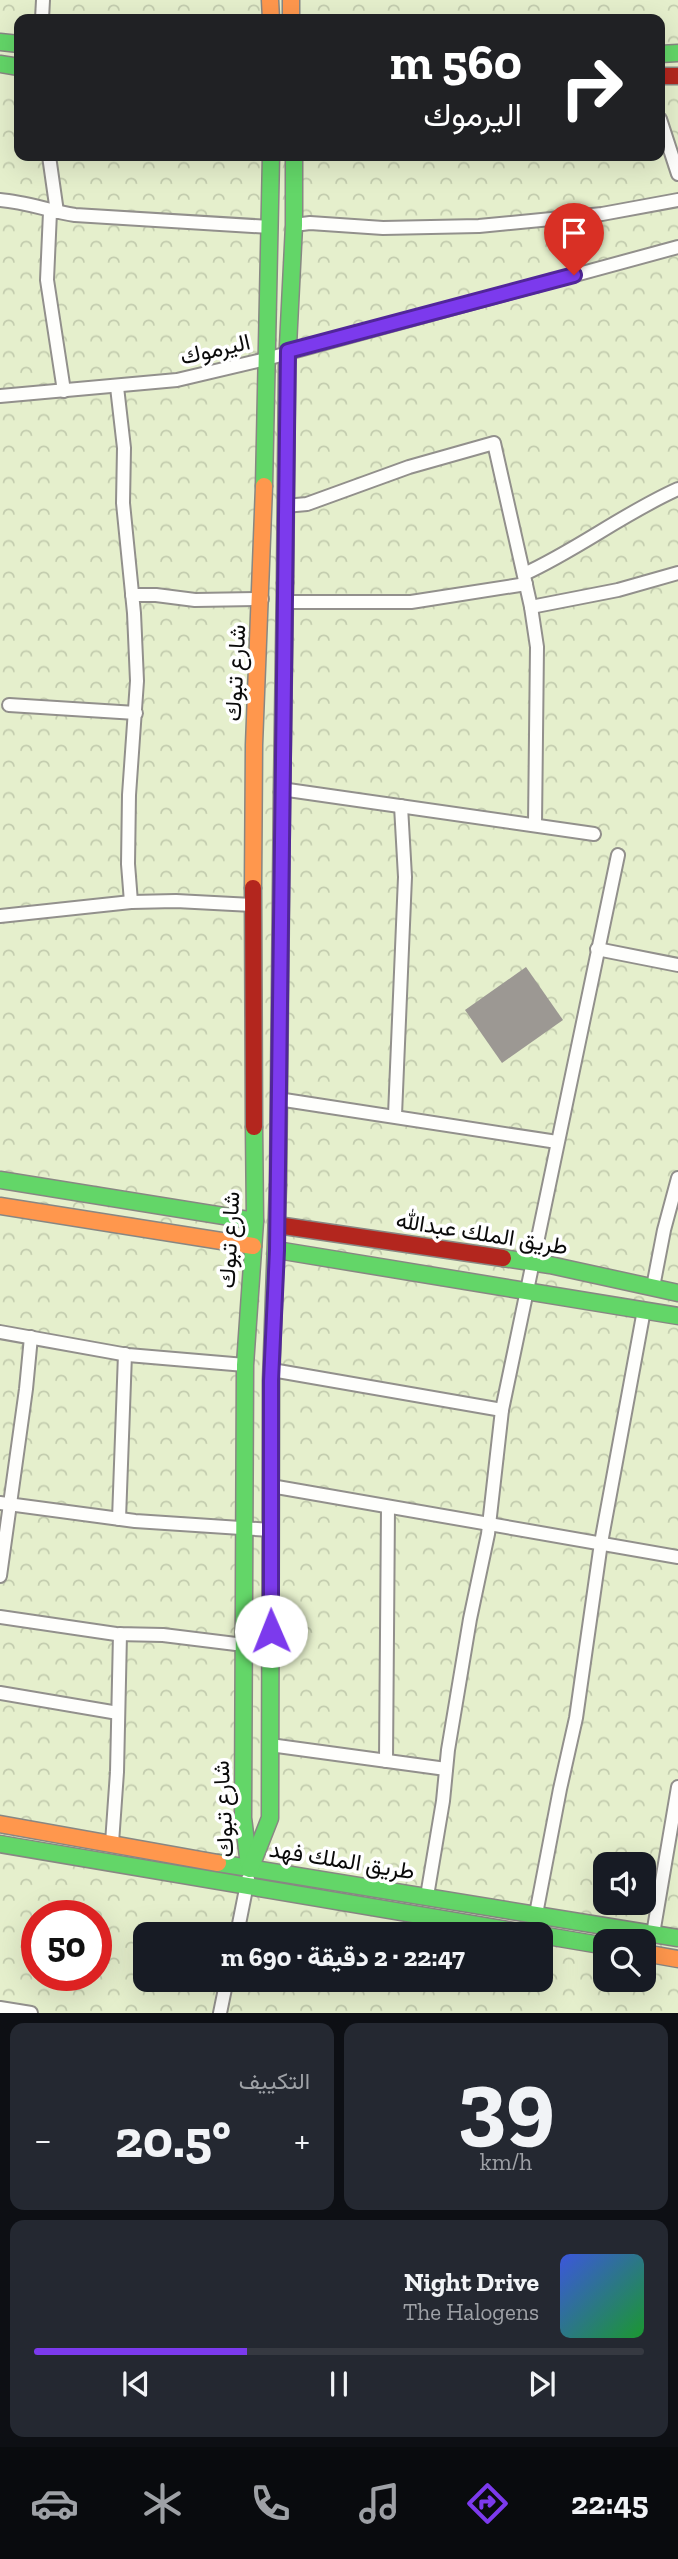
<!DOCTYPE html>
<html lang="ar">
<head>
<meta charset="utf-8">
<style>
  :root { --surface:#171b24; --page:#242831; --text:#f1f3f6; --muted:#9ea1a6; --line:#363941; --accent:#7c3aed }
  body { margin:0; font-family:"Zilla Slab",Vazirmatn,serif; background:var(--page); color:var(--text); direction:rtl; height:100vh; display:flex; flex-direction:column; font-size:26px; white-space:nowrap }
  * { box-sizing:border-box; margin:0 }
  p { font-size:23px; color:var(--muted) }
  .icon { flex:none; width:38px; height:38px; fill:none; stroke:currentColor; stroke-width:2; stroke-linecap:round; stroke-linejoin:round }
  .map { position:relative; height:2013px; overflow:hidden; direction:ltr }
  .details { display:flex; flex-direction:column; gap:10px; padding:10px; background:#0d0f14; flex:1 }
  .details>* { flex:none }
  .top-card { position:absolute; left:14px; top:14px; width:651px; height:147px; border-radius:14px; box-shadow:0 7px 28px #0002; direction:rtl; background:#202124; color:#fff; overflow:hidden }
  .buttons { position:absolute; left:593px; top:1852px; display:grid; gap:14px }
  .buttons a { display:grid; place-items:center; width:63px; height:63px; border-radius:14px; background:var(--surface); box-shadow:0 7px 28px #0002; font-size:35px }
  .speed { position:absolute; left:21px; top:1900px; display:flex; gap:14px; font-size:35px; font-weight:700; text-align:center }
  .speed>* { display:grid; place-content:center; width:91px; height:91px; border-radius:50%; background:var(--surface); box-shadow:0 7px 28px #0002; line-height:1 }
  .speed .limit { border:10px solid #d22; background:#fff; color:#111 }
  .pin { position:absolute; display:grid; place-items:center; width:60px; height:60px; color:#fff; margin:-72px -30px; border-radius:50% 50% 50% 0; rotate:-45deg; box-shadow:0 0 7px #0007 }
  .pin .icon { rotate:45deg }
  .me { position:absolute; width:77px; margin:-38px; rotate:359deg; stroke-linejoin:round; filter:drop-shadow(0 0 5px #0008) }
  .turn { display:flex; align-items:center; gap:24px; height:147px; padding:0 28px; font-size:32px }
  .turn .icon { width:91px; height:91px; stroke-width:2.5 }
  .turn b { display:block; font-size:49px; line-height:60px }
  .big { font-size:52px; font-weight:800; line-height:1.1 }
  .details .tile { flex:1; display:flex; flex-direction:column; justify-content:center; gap:10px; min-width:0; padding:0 24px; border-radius:14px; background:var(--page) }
  .details .dial { align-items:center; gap:0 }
  .dial b { font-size:91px; line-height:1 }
  .song { display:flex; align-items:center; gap:21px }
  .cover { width:84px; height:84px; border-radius:10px; background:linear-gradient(135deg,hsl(230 70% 55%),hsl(130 70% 35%)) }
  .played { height:7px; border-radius:4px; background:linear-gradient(90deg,var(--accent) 35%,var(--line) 35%) }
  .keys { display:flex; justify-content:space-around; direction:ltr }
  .heat { display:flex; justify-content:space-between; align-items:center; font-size:38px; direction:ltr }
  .details .tiles { flex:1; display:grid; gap:10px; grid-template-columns:1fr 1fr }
  .tile:last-child { grid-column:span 2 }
  .trip { position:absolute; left:133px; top:1922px; width:420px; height:70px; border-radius:14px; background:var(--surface); box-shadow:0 7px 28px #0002; font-weight:800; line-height:70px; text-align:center; direction:rtl }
  .menu { display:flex; height:112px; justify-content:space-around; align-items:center; background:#090b0e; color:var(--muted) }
  .menu .icon { width:49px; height:49px }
  .menu .current { color:var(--accent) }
  .menu b { font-size:32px; color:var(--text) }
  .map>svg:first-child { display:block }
</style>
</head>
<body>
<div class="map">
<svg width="678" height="2013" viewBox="0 0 678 2013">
  <defs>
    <pattern id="park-crowns" width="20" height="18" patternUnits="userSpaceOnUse" patternTransform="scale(1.75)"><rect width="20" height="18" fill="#e5efcc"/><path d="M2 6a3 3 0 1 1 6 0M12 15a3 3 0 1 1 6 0" fill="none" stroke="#c3ccae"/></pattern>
  </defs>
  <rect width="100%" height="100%" fill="#f9f6ed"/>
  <path fill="url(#park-crowns)" fill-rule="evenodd" d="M 0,0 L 678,0 L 678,2013 L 0,2013 ZM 19,19 L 660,19 L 660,156 L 19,156 ZM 606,1864 L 644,1864 L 644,1902 L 606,1902 ZM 37,1916 L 96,1916 L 96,1976 L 37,1976 ZM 145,1934 L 541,1934 L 541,1979 L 145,1979 ZM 606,1941 L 644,1941 L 644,1979 L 606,1979 Z"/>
  <path fill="#9c9893" d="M 526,967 L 563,1020 L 502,1063 L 465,1010 Z"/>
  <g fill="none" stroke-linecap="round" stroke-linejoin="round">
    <g stroke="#92908c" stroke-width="16">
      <g id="street">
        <path d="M 42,19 L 43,0"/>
        <path d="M 660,119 L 678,174"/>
        <path d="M 49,156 L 57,212"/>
        <path d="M 0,200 C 26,202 49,211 75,215 L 270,227"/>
        <path d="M 50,212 L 47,280 L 64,391"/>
        <path d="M 294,225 L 310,223 L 383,228 L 479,226 L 602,214 L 678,200"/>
        <path d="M 117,387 L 124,448 L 123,503 L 134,613 L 137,681 L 129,795 L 128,864 L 131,902"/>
        <path d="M 0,396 L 177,380 L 266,359 L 678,247"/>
        <path d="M 285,506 L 307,504 L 409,467 L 494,443 L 531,607 L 537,647 L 535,825"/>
        <path d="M 524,574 C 577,550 624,513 678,489"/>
        <path d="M 132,595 L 156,595 L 195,600 L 262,599"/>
        <path d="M 285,602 L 411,602 L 526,584"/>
        <path d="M 531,607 L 618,590 L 678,573"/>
        <path d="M 9,705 L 136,713"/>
        <path d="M 281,789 L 594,834"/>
        <path d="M 0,916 L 131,902 L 176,901 L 252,905"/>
        <path d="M 597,949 L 678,965"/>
        <path d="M 278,1099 L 557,1142"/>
        <path d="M 395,1115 L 405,877 L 401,806"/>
        <path d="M 653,1287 L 664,1230 L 678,1178"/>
        <path d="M 0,1332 L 128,1355 L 245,1365"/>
        <path d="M 272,1370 L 502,1410"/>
        <path d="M 271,1486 L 678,1557"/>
        <path d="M 0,1503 L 135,1521 L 271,1530"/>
        <path d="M 119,1519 L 125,1354"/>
        <path d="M 0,1576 L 26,1389 L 31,1337"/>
        <path d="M 0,1617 L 116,1634 L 163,1635 L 244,1645"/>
        <path d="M 0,1693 L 118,1713"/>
        <path d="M 270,1745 L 446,1769"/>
        <path d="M 386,1761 L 388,1507"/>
        <path d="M 112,1843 L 117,1772 L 120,1634"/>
        <path d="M 427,1896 L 443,1801 L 448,1750 L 470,1619 L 488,1534 L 502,1410 L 618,855"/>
        <path d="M 536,1914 L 560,1789 L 576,1718 L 601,1543 L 644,1310"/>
        <path d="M 237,1934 L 248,1879"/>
        <path d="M 653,1934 L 678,1787"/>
        <path d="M 0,2008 L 31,2013"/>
        <path d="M 220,2013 L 227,1979"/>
      </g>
    </g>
    <g stroke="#888783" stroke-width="19">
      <g id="fast">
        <path d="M 0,42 L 19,44"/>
        <path d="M 660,54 L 678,53"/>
        <path d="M 0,64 L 19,67"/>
        <path d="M 264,486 L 271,156"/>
        <path d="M 285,583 L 287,366 L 294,225 L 294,156"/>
        <path d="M 0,1180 L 255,1221"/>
        <path d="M 277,1250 L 678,1316"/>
        <path d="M 503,1258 L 550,1265 L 678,1293"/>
        <path d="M 0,1844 L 531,1934"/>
        <path d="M 218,1863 L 678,1938"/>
        <path d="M 249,1865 L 243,1818 L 245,1365 L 255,1221 L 254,1127"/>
        <path d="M 250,1869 L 270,1818 L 271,1381 L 278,1185"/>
        <path d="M 541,1935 L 606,1946"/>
      </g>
    </g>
    <g stroke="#888783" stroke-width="19">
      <g id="slow">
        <path d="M 270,0 L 271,19"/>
        <path d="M 291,0 L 291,19"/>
        <path d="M 253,888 L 254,745 L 264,486"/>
        <path d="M 278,1185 L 282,792"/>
        <path d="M 0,1206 L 253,1246"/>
        <path d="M 0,1824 L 218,1863"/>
        <path d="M 644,1953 L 678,1959"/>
      </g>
    </g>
    <g stroke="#888783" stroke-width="19">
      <g id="jam">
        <path d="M 660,76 L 678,76"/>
        <path d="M 282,792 L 285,583"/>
        <path d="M 253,888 L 254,1127"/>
        <path d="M 277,1225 L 503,1258"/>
      </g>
    </g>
    <use href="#street" stroke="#fefefc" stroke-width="12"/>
    <use href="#fast" stroke="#63d668" stroke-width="16"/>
    <use href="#slow" stroke="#ff974d" stroke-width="16"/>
    <use href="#jam" stroke="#b3261e" stroke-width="16"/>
  </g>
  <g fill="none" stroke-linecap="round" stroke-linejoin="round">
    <g stroke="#51269a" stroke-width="18">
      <path id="route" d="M 271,1631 L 271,1381 L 277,1250 L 288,351 L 574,275"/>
    </g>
    <use href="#route" stroke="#7c3aed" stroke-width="12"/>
  </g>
  <g text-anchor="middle" stroke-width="7" stroke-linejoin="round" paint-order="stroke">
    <g font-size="23" fill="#0a0a0a" stroke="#fff">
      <text transform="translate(215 349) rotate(-13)" y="8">اليرموك</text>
      <text transform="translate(235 673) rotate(-87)" y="8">شارع تبوك</text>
      <text transform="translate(482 1233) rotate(9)" y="8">طريق الملك عبدالله</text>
      <text transform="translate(229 1240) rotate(-87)" y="8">شارع تبوك</text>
      <text transform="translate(223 1809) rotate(-93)" y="8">شارع تبوك</text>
      <text transform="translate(342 1860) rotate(9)" y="8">طريق الملك فهد</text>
    </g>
  </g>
</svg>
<div class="buttons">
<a><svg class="icon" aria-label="sound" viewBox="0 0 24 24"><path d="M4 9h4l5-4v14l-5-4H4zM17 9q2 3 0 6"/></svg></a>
<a><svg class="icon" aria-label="search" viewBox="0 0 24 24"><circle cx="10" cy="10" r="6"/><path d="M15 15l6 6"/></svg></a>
</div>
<div class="speed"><div class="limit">50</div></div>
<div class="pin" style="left:574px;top:275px;background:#d93025"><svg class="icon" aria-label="arrive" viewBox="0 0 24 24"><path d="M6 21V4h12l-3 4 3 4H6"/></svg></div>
<svg class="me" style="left:271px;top:1631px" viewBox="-20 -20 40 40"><circle r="19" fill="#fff"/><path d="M0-13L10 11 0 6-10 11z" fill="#7c3aed"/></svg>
<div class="trip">22:47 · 2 دقيقة · 690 m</div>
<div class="top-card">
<div class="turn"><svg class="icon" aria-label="right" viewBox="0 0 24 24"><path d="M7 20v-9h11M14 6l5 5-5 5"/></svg><div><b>560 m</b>اليرموك</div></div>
</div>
</div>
<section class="details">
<div class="tiles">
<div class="tile dial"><b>39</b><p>km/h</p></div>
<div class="tile"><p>التكييف</p>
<div class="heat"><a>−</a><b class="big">20.5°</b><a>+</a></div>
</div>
<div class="tile">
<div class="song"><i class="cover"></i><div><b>Night Drive</b><p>The Halogens</p></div></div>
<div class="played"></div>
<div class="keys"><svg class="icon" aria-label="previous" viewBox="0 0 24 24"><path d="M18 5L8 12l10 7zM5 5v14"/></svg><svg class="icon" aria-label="pause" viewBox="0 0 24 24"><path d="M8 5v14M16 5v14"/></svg><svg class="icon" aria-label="next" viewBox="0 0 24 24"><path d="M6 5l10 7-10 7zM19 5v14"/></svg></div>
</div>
</div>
</section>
<nav class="menu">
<b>22:45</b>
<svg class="icon current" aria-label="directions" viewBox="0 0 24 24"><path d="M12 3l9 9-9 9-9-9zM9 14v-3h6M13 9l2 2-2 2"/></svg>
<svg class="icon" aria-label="music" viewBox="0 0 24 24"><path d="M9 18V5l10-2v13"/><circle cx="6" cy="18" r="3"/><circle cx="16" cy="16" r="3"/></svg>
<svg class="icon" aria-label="phone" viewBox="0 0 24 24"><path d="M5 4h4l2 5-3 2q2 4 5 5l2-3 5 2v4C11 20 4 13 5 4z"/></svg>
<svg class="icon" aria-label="climate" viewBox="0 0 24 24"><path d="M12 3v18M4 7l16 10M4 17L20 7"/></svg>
<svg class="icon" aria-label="car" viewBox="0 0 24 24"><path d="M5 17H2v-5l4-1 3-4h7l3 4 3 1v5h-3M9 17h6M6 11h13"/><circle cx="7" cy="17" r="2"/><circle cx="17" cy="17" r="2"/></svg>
</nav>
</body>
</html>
